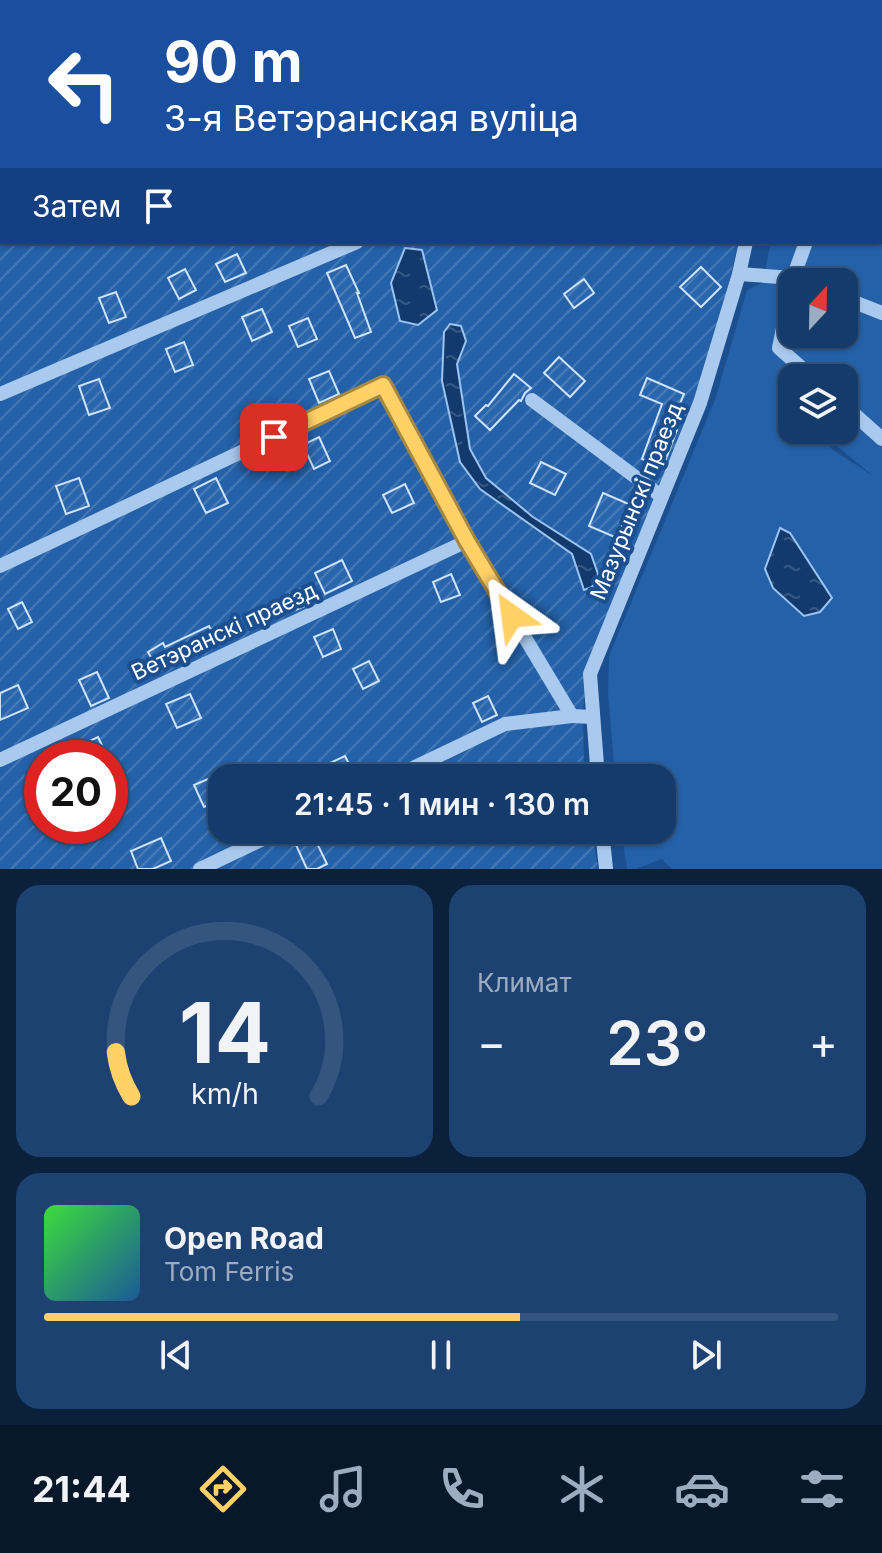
<!DOCTYPE html>
<html lang="ru">
<head>
<meta charset="utf-8">
<style>
  :root { --surface:#143b6b; --page:#1d4271; --text:#f1f3f6; --muted:#9dadc1; --line:#33557e; --accent:#ffd166 }
  body { margin:0; font-family:Inter,sans-serif; background:var(--page); color:var(--text); height:100vh; display:flex; flex-direction:column; font-size:30px; white-space:nowrap }
  * { box-sizing:border-box; margin:0 }
  p { font-size:26px; color:var(--muted) }
  .icon { flex:none; width:44px; height:44px; fill:none; stroke:currentColor; stroke-width:2; stroke-linecap:round; stroke-linejoin:round }
  .map { position:relative; height:869px; overflow:hidden }
  .sheet { display:flex; flex-direction:column; gap:16px; padding:16px; background:#0b203b; flex:1 }
  .sheet>* { flex:none }
  .hud { position:absolute; left:0px; top:0px; width:882px; height:244px; box-shadow:0 2px 6px #0004,0 0 0 2px var(--line); background:#1a4fa0; color:#fff; overflow:hidden }
  .needle { width:52px; rotate:22deg }
  .buttons { position:absolute; left:778px; top:268px; display:grid; gap:16px }
  .buttons a { display:grid; place-items:center; width:80px; height:80px; border-radius:16px; background:var(--surface); box-shadow:0 2px 6px #0004,0 0 0 2px var(--line); font-size:40px }
  .speed { position:absolute; left:24px; top:740px; display:flex; gap:16px; font-size:40px; font-weight:700; text-align:center }
  .speed>* { display:grid; place-content:center; width:104px; height:104px; border-radius:50%; background:var(--surface); box-shadow:0 2px 6px #0004,0 0 0 2px var(--line); line-height:1 }
  .speed .limit { border:12px solid #d22; background:#fff; color:#111 }
  .pin { position:absolute; display:grid; place-items:center; width:68px; height:68px; color:#fff; margin:-34px; border-radius:16px; box-shadow:0 4px 12px #0006 }
  .me { position:absolute; width:88px; margin:-44px; rotate:329deg; stroke-linejoin:round; filter:drop-shadow(0 0 6px #0008) }
  .turn { display:flex; align-items:center; gap:28px; height:168px; padding:0 32px; font-size:36px }
  .turn .icon { width:104px; height:104px; stroke-width:2.5 }
  .turn b { display:block; font-size:56px; line-height:68px }
  .then { display:flex; align-items:center; height:76px; padding:0 32px; background:#0003; gap:16px; font-size:30px }
  .big { font-size:60px; font-weight:600; line-height:1.1 }
  .sheet .widget { flex:1; display:flex; flex-direction:column; justify-content:center; gap:12px; min-width:0; padding:0 28px; border-radius:24px; background:var(--page) }
  .sheet .dial { align-items:center; gap:0 }
  .dial svg { height:208px; overflow:visible; fill:none; stroke:var(--line); stroke-width:7; stroke-linecap:round; text-anchor:middle }
  .dial text { fill:var(--text); stroke:none }
  .song { display:flex; align-items:center; gap:24px }
  .cover { width:96px; height:96px; border-radius:12px; background:linear-gradient(135deg,hsl(120 70% 55%),hsl(210 70% 35%)) }
  .played { height:8px; border-radius:4px; background:linear-gradient(90deg,var(--accent) 60%,var(--line) 60%) }
  .keys { display:flex; justify-content:space-around; direction:ltr }
  .heat { display:flex; justify-content:space-between; align-items:center; font-size:44px; direction:ltr }
  .sheet .tiles { flex:1; display:grid; gap:16px; grid-template-columns:1fr 1fr }
  .widget:last-child { grid-column:span 2 }
  .trip { position:absolute; left:208px; top:764px; width:468px; height:80px; border-radius:24px; background:var(--surface); box-shadow:0 2px 6px #0004,0 0 0 2px var(--line); font-weight:600; line-height:80px; text-align:center }
  .menu { display:flex; height:128px; justify-content:space-around; align-items:center; background:#08182b; color:var(--muted) }
  .menu .icon { width:56px; height:56px }
  .menu .active { color:var(--accent) }
  .menu b { font-size:36px; color:var(--text) }
  .map>svg:first-child { display:block }
</style>
</head>
<body>
<div class="map">
<svg width="882" height="869" viewBox="0 0 882 869">
  <defs>
    <pattern id="garden-furrows" width="10" height="10" patternUnits="userSpaceOnUse" patternTransform="scale(2)"><rect width="10" height="10" fill="#2461a8"/><path d="M-1 1l2-2M0 10L10 0M9 11l2-2" fill="none" stroke="#4579b5"/></pattern>
    <pattern id="water-ripples" width="26" height="14" patternUnits="userSpaceOnUse" patternTransform="scale(2)"><rect width="26" height="14" fill="#123a6d"/><path d="M2 4q2-2 4 0t4 0M15 11q2-2 4 0t4 0" fill="none" stroke="#365883"/></pattern>
    <pattern id="building-hatch" width="6" height="6" patternUnits="userSpaceOnUse" patternTransform="scale(2)"><rect width="6" height="6" fill="#2a66ad"/><path d="M-1 1l2-2M0 6l6-6M5 7l2-2" fill="none" stroke="#4a7db9"/></pattern>
  </defs>
  <rect width="100%" height="100%" fill="#1b4f8f"/>
  <path fill="#2461a8" fill-rule="evenodd" d="M 880,212 L 882,212 L 882,869 L 672,869 L 662,859 L 636,869 L 627,869 L 621,830 L 662,830 L 662,778 L 615,778 L 608,692 L 609,656 L 716,397 L 747,290 L 762,283 L 771,242 L 880,242 ZM 792,282 L 844,282 L 844,334 L 792,334 ZM 792,378 L 844,378 L 844,430 L 818,430 L 873,476 L 833,450 L 814,430 L 792,430 Z"/>
  <path fill="url(#garden-furrows)" fill-rule="evenodd" d="M 0,0 L 784,0 L 783,2 L 2,2 L 2,242 L 738,242 C 708,391 643,532 587,673 L 583,712 L 584,778 L 222,778 L 222,830 L 592,830 L 598,869 L 0,869 ZM 42,758 L 110,758 L 110,826 L 42,826 Z"/>
  <g fill="url(#water-ripples)" stroke="#9cc4f0" stroke-width="2">
    <path d="M 405,248 L 422,250 L 437,310 L 418,325 L 400,321 L 391,283 Z"/>
    <path d="M 450,324 L 461,326 L 466,341 L 457,364 L 470,449 L 486,478 L 533,517 L 591,554 L 598,574 L 592,587 L 584,590 L 572,554 L 480,489 L 460,462 L 442,381 L 444,332 Z"/>
    <path d="M 780,528 L 790,533 L 832,598 L 820,612 L 804,616 L 773,588 L 765,569 Z"/>
  </g>
  <g fill="url(#building-hatch)" stroke="#cfe3fa" stroke-width="2">
    <path d="M 237,254 L 246,273 L 225,282 L 216,264 Z"/>
    <path d="M 346,265 L 359,293 L 357,293 L 371,332 L 355,338 L 327,273 Z"/>
    <path d="M 701,267 L 721,287 L 701,307 L 680,287 Z"/>
    <path d="M 185,269 L 196,290 L 179,299 L 168,278 Z"/>
    <path d="M 584,279 L 594,293 L 574,308 L 564,294 Z"/>
    <path d="M 116,292 L 126,317 L 109,323 L 99,298 Z"/>
    <path d="M 262,309 L 272,332 L 252,341 L 242,317 Z"/>
    <path d="M 308,318 L 317,339 L 298,347 L 289,326 Z"/>
    <path d="M 184,342 L 193,365 L 175,372 L 166,349 Z"/>
    <path d="M 559,357 L 585,381 L 570,397 L 544,373 Z"/>
    <path d="M 329,371 L 339,394 L 319,403 L 309,379 Z"/>
    <path d="M 514,374 L 531,388 L 525,393 L 521,401 L 519,400 L 490,430 L 475,416 L 486,405 L 488,406 Z"/>
    <path d="M 647,378 L 684,394 L 670,428 L 677,430 L 663,467 L 642,459 L 662,404 L 640,395 Z"/>
    <path d="M 99,379 L 110,408 L 89,415 L 79,386 Z"/>
    <path d="M 319,437 L 330,461 L 314,469 L 303,445 Z"/>
    <path d="M 541,462 L 566,474 L 555,495 L 530,483 Z"/>
    <path d="M 79,478 L 89,506 L 66,514 L 56,486 Z"/>
    <path d="M 216,478 L 228,503 L 206,513 L 194,489 Z"/>
    <path d="M 405,484 L 414,503 L 392,513 L 383,495 Z"/>
    <path d="M 603,493 L 631,505 L 617,538 L 589,526 Z"/>
    <path d="M 342,560 L 352,581 L 325,594 L 315,573 Z"/>
    <path d="M 451,574 L 460,595 L 441,602 L 433,582 Z"/>
    <path d="M 304,587 L 312,603 L 291,612 L 284,597 Z"/>
    <path d="M 22,602 L 32,622 L 18,629 L 8,609 Z"/>
    <path d="M 209,626 L 218,645 L 197,655 L 196,652 L 159,672 L 148,652 L 163,643 L 165,647 Z"/>
    <path d="M 333,629 L 341,649 L 323,657 L 314,637 Z"/>
    <path d="M 369,661 L 379,681 L 363,689 L 353,669 Z"/>
    <path d="M 97,672 L 109,698 L 91,706 L 79,680 Z"/>
    <path d="M 18,685 L 28,708 L 0,720 L 0,693 Z"/>
    <path d="M 190,694 L 201,718 L 177,728 L 166,704 Z"/>
    <path d="M 488,696 L 497,715 L 482,722 L 473,703 Z"/>
    <path d="M 98,737 L 108,758 L 53,758 Z"/>
    <path d="M 345,756 L 356,778 L 298,778 Z"/>
    <path d="M 222,773 L 222,799 L 204,807 L 194,785 Z"/>
    <path d="M 314,837 L 327,864 L 317,869 L 307,869 L 296,845 Z"/>
    <path d="M 161,838 L 171,861 L 153,869 L 138,869 L 131,851 Z"/>
  </g>
  <g fill="none" stroke-linecap="round" stroke-linejoin="round">
    <g stroke="#a9c9ee" stroke-width="14">
      <path d="M 67,0 L 67,2"/>
      <path d="M 177,2 L 181,0"/>
      <path d="M 413,2 L 417,0"/>
      <path d="M 790,2 L 791,0"/>
      <path d="M 0,69 L 2,68"/>
      <path d="M 0,169 L 2,168"/>
      <path d="M 880,221 L 882,222"/>
      <path d="M 806,242 L 793,278 L 779,348 L 813,378"/>
      <path d="M 739,274 L 793,278 L 804,282"/>
      <path d="M 844,298 L 882,313"/>
      <path d="M 0,394 L 357,242"/>
      <path d="M 532,400 L 661,496"/>
      <path d="M 844,405 L 882,439"/>
      <path d="M 0,566 L 383,385 L 467,541 L 572,716 L 592,717"/>
      <path d="M 0,760 L 467,541"/>
      <path d="M 392,778 L 505,724 L 572,716"/>
      <path d="M 598,778 L 590,674 L 700,403 L 739,274 L 746,242"/>
      <path d="M 602,830 L 606,869"/>
      <path d="M 200,869 L 282,830"/>
    </g>
  </g>
  <g fill="none" stroke-linecap="round" stroke-linejoin="round">
    <g stroke="#a68842" stroke-width="20">
      <path id="route" d="M 274,437 L 383,385 L 467,541 L 512,616"/>
    </g>
    <use href="#route" stroke="#ffd166" stroke-width="14"/>
  </g>
  <g text-anchor="middle" stroke-width="8" stroke-linejoin="round" paint-order="stroke">
    <g font-size="22" fill="#fff" stroke="#1b4f8f">
      <text transform="translate(636 501) rotate(-68)" y="8">Мазурынскі праезд</text>
      <text transform="translate(224 631) rotate(-25)" y="8">Ветэранскі праезд</text>
    </g>
  </g>
</svg>
<div class="buttons">
<a><svg class="needle" viewBox="-14 -14 28 28"><path d="M0-13l5 13h-10z" fill="#e53935"/><path d="M0 13l5-13h-10z" fill="#9dadc1"/></svg></a>
<a><svg class="icon" aria-label="layers" viewBox="0 0 24 24"><path d="M12 4l9 5-9 5-9-5zM3 14l9 5 9-5"/></svg></a>
</div>
<div class="speed"><div class="limit">20</div></div>
<div class="pin" style="left:274px;top:437px;background:#d93025"><svg class="icon" aria-label="arrive" viewBox="0 0 24 24"><path d="M6 21V4h12l-3 4 3 4H6"/></svg></div>
<svg class="me" style="left:512px;top:616px" viewBox="-20 -20 40 40"><path d="M0-17L14 15 0 8-14 15z" fill="#ffd166" stroke="#fff" stroke-width="4"/></svg>
<div class="trip">21:45 · 1 мин · 130 m</div>
<div class="hud">
<div class="turn"><svg class="icon" aria-label="left" viewBox="0 0 24 24"><path d="M17 20v-9H6M10 6l-5 5 5 5"/></svg><div><b>90 m</b>3-я Ветэранская вуліца</div></div>
<div class="then">Затем<svg class="icon" aria-label="arrive" viewBox="0 0 24 24"><path d="M6 21V4h12l-3 4 3 4H6"/></svg></div>
</div>
</div>
<section class="sheet">
<div class="tiles">
<div class="widget dial"><svg viewBox="0 0 100 80">
<path d="M14 69A42 42 0 1 1 86 69"/>
<path d="M14 69A42 42 0 0 1 8 52" stroke="#ffd166"/>
<text x="50" y="56" font-size="32" font-weight="700">14</text>
<text x="50" y="72" font-size="11">km/h</text>
</svg></div>
<div class="widget"><p>Климат</p>
<div class="heat"><a>−</a><b class="big">23°</b><a>+</a></div>
</div>
<div class="widget">
<div class="song"><i class="cover"></i><div><b>Open Road</b><p>Tom Ferris</p></div></div>
<div class="played"></div>
<div class="keys"><svg class="icon" aria-label="previous" viewBox="0 0 24 24"><path d="M18 5L8 12l10 7zM5 5v14"/></svg><svg class="icon" aria-label="pause" viewBox="0 0 24 24"><path d="M8 5v14M16 5v14"/></svg><svg class="icon" aria-label="next" viewBox="0 0 24 24"><path d="M6 5l10 7-10 7zM19 5v14"/></svg></div>
</div>
</div>
</section>
<nav class="menu">
<b>21:44</b>
<svg class="icon active" aria-label="directions" viewBox="0 0 24 24"><path d="M12 3l9 9-9 9-9-9zM9 14v-3h6M13 9l2 2-2 2"/></svg>
<svg class="icon" aria-label="music" viewBox="0 0 24 24"><path d="M9 18V5l10-2v13"/><circle cx="6" cy="18" r="3"/><circle cx="16" cy="16" r="3"/></svg>
<svg class="icon" aria-label="phone" viewBox="0 0 24 24"><path d="M5 4h4l2 5-3 2q2 4 5 5l2-3 5 2v4C11 20 4 13 5 4z"/></svg>
<svg class="icon" aria-label="climate" viewBox="0 0 24 24"><path d="M12 3v18M4 7l16 10M4 17L20 7"/></svg>
<svg class="icon" aria-label="car" viewBox="0 0 24 24"><path d="M5 17H2v-5l4-1 3-4h7l3 4 3 1v5h-3M9 17h6M6 11h13"/><circle cx="7" cy="17" r="2"/><circle cx="17" cy="17" r="2"/></svg>
<svg class="icon" aria-label="filters" viewBox="0 0 24 24"><path d="M4 7h16M4 17h16"/><circle cx="9" cy="7" r="2"/><circle cx="15" cy="17" r="2"/></svg>
</nav>
</body>
</html>
